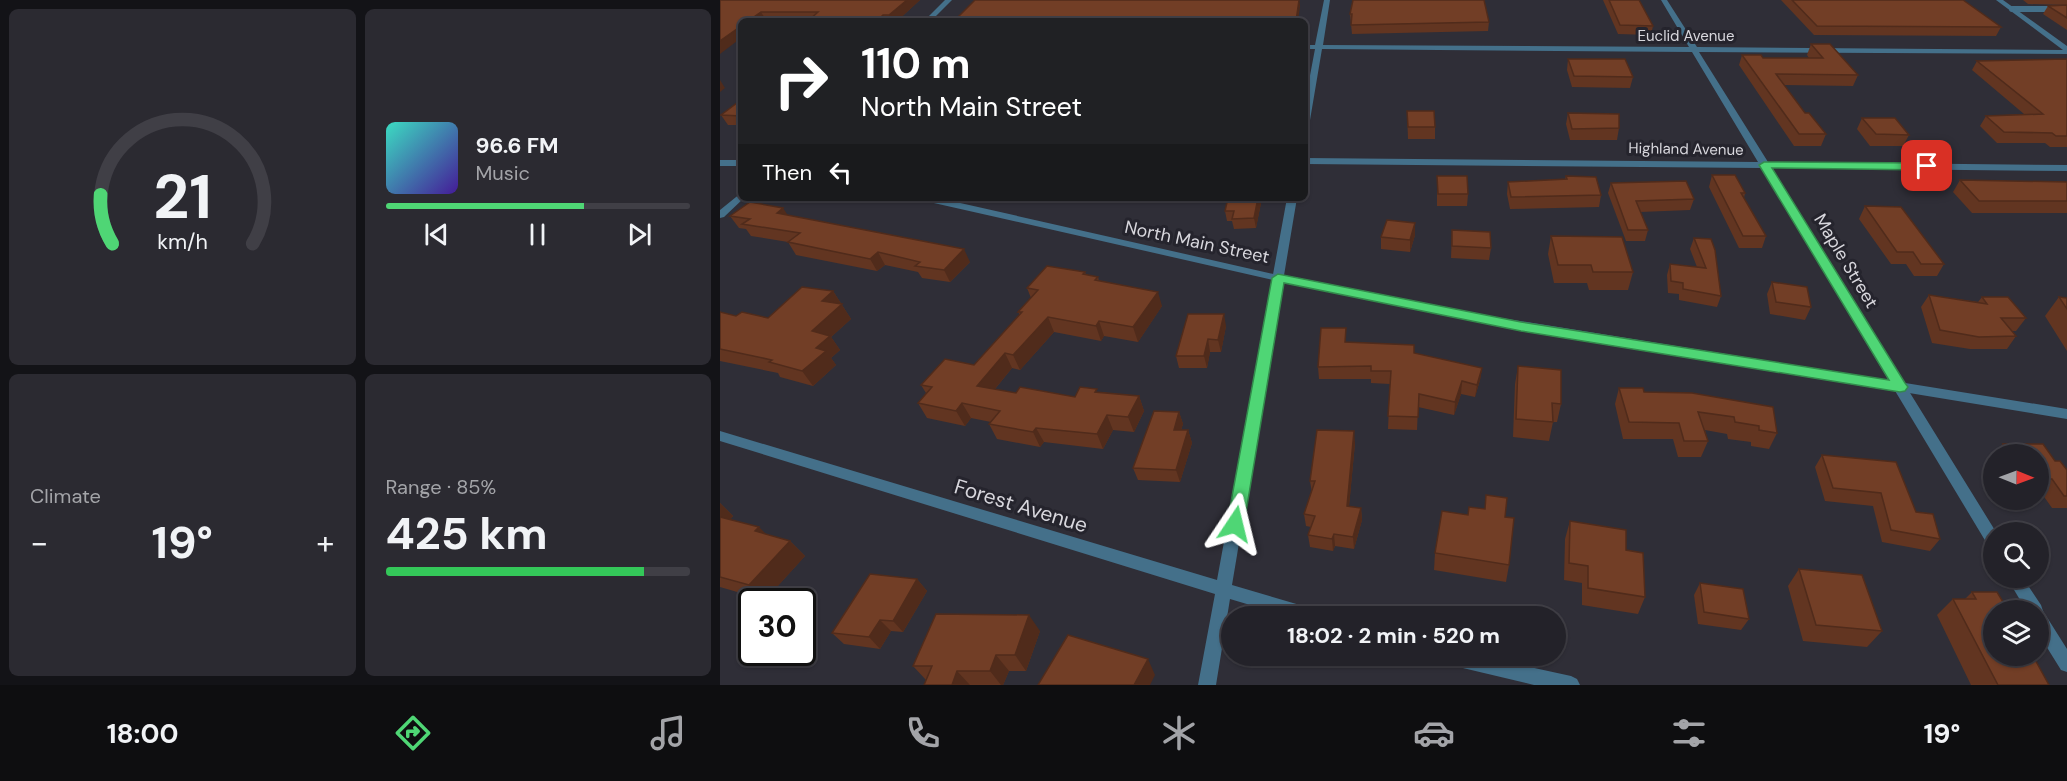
<!DOCTYPE html>
<html lang="en">
<head>
<meta charset="utf-8">
<style>
  :root { --surface:#232229; --page:#2b2a31; --text:#f1f3f6; --muted:#a3a4a8; --line:#403f46; --accent:#4fd675 }
  body { margin:0; font-family:"DM Sans",sans-serif; background:var(--page); color:var(--text); height:100vh; display:flex; flex-direction:column; font-size:22px; white-space:nowrap }
  * { box-sizing:border-box; margin:0 }
  p { font-size:20px; color:var(--muted) }
  .icon { flex:none; width:33px; height:33px; fill:none; stroke:currentColor; stroke-width:2; stroke-linecap:round; stroke-linejoin:round }
  .map { position:relative; flex:1; overflow:hidden }
  .sheet { display:flex; flex-direction:column; gap:9px; padding:9px; background:#131317; width:720px }
  .sheet>* { flex:none }
  .hud { position:absolute; left:18px; top:18px; width:570px; height:183px; border-radius:9px; box-shadow:0 2px 4px #0004,0 0 0 2px var(--line); background:#202124; color:#fff; overflow:hidden }
  .needle { width:39px; rotate:91deg }
  .buttons { position:absolute; left:1263px; top:444px; display:grid; gap:12px }
  .buttons a { display:grid; place-items:center; width:66px; height:66px; border-radius:50%; background:var(--surface); box-shadow:0 2px 4px #0004,0 0 0 2px var(--line); font-size:30px }
  .speed { position:absolute; left:18px; top:588px; display:flex; gap:12px; font-size:30px; font-weight:700; text-align:center }
  .speed>* { display:grid; place-content:center; width:78px; height:78px; border-radius:50%; background:var(--surface); box-shadow:0 2px 4px #0004,0 0 0 2px var(--line); line-height:1 }
  .speed .limit { border:3px solid #111; border-radius:9px; background:#fff; color:#111 }
  .pin { position:absolute; display:grid; place-items:center; width:51px; height:51px; color:#fff; margin:-26px; border-radius:12px; box-shadow:0 3px 9px #0006 }
  .me { position:absolute; width:66px; margin:-33px; rotate:10deg; stroke-linejoin:round; filter:drop-shadow(0 0 4px #0008) }
  .turn { display:flex; align-items:center; gap:21px; height:126px; padding:0 24px; font-size:27px }
  .turn .icon { width:78px; height:78px; stroke-width:2.5 }
  .turn b { display:block; font-size:42px; line-height:51px }
  .then { display:flex; align-items:center; height:57px; padding:0 24px; background:#0003; gap:12px; font-size:22px }
  .big { font-size:45px; font-weight:700; line-height:1.1 }
  .sheet .card { flex:1; display:flex; flex-direction:column; justify-content:center; gap:9px; min-width:0; padding:0 21px; border-radius:9px; background:var(--page) }
  .sheet .dial { align-items:center; gap:0 }
  .dial svg { height:156px; overflow:visible; fill:none; stroke:var(--line); stroke-width:7; stroke-linecap:round; text-anchor:middle }
  .dial text { fill:var(--text); stroke:none }
  .song { display:flex; align-items:center; gap:18px }
  .cover { width:72px; height:72px; border-radius:9px; background:linear-gradient(135deg,hsl(170 70% 55%),hsl(260 70% 35%)) }
  .played { height:6px; border-radius:3px; background:linear-gradient(90deg,var(--accent) 65%,var(--line) 65%) }
  .keys { display:flex; justify-content:space-around; direction:ltr }
  .heat { display:flex; justify-content:space-between; align-items:center; font-size:33px; direction:ltr }
  .charge { height:9px; border-radius:4px; background:linear-gradient(90deg,#34c759 85%,var(--line) 0) }
  .sheet .tiles { flex:1; display:grid; gap:9px; grid-template-columns:repeat(2,1fr) }
  .trip { position:absolute; left:501px; top:606px; width:345px; height:60px; border-radius:30px; background:var(--surface); box-shadow:0 2px 4px #0004,0 0 0 2px var(--line); font-weight:700; line-height:60px; text-align:center }
  .menu { display:flex; height:96px; justify-content:space-around; align-items:center; background:#0e0e10; color:var(--muted) }
  .menu .icon { width:42px; height:42px }
  .menu .current { color:var(--accent) }
  .menu b { font-size:27px; color:var(--text) }
  main { display:flex; flex:1; min-height:0 }
  .map>svg:first-child { display:block }
</style>
</head>
<body>
<main>
<section class="sheet">
<div class="tiles">
<div class="card dial"><svg viewBox="0 0 100 80">
<path d="M14 69A42 42 0 1 1 86 69"/>
<path d="M14 69A42 42 0 0 1 8 44" stroke="#4fd675"/>
<text x="50" y="56" font-size="32" font-weight="700">21</text>
<text x="50" y="72" font-size="11">km/h</text>
</svg></div>
<div class="card">
<div class="song"><i class="cover"></i><div><b>96.6 FM</b><p>Music</p></div></div>
<div class="played"></div>
<div class="keys"><svg class="icon" aria-label="previous" viewBox="0 0 24 24"><path d="M18 5L8 12l10 7zM5 5v14"/></svg><svg class="icon" aria-label="pause" viewBox="0 0 24 24"><path d="M8 5v14M16 5v14"/></svg><svg class="icon" aria-label="next" viewBox="0 0 24 24"><path d="M6 5l10 7-10 7zM19 5v14"/></svg></div>
</div>
<div class="card"><p>Climate</p>
<div class="heat"><a>−</a><b class="big">19°</b><a>+</a></div>
</div>
<div class="card"><p>Range · 85%</p><b class="big">425 km</b><div class="charge"></div></div>
</div>
</section>
<div class="map">
<svg width="1347" height="685" viewBox="0 0 1347 685">
  <rect width="100%" height="100%" fill="#2f2e37"/>
  <g fill="none" stroke-linecap="round" stroke-linejoin="round">
    <path stroke="#44708a" stroke-width="6" d="M 1292,9 L 1347,9"/>
    <g fill="#44708a" fill-rule="evenodd">
      <path d="M 225,0 L 232,0 L 211,21 L 204,21 Z"/>
      <path d="M 604,0 L 610,0 L 603,45 L 969,47 L 941,0 L 947,0 L 977,47 L 1343,50 L 1276,0 L 1283,0 L 1347,46 L 1347,54 L 979,52 L 1048,162 L 1347,165 L 1347,171 L 1051,168 L 1276,532 L 1274,532 L 1274,548 L 1269,547 L 1041,168 L 585,164 L 585,158 L 1038,162 L 972,52 L 602,49 L 589,126 L 585,129 L 585,102 L 595,49 L 585,49 L 585,45 L 595,45 Z"/>
      <path d="M 21,193 L 21,198 L 24,198 L 4,217 L 0,218 L 0,210 Z"/>
      <path d="M 567,198 L 577,198 L 512,585 L 590,608 L 596,611 L 598,616 L 567,616 L 510,599 L 496,685 L 478,685 L 495,594 L 0,441 L 0,431 L 497,580 Z"/>
      <path d="M 1287,578 L 1303,578 L 1321,605 L 1323,611 L 1347,649 L 1347,672 L 1341,670 L 1318,633 L 1318,610 L 1306,610 Z"/>
      <path d="M 718,656 L 760,656 L 851,676 L 857,679 L 860,685 L 814,685 L 726,664 L 720,662 Z"/>
    </g>
    <g fill="#44708a" fill-rule="evenodd">
      <rect x="0" y="160" width="21" height="6"/>
      <path d="M 200,198 L 218,198 L 558,275 L 757,314 L 1347,409 L 1347,419 L 757,322 L 558,281 L 205,201 Z"/>
    </g>
  </g>
  <g fill="#623521">
    <path d="M 0,0 L 200,0 L 177,21 L 46,20 Z"/>
    <path d="M 883,0 L 919,0 L 933,26 L 931,35 L 898,34 Z"/>
    <path d="M 1061,0 L 1243,0 L 1281,27 L 1276,36 L 1094,35 Z"/>
    <path d="M 1303,0 L 1347,0 L 1347,5 L 1308,4 Z"/>
    <path d="M 1347,5 L 1347,30 L 1323,14 L 1328,6 Z"/>
    <path d="M 630,14 L 769,22 L 768,31 L 632,34 Z"/>
    <path d="M 1091,44 L 1138,75 L 1133,86 L 1064,85 L 1085,113 L 1106,134 L 1101,146 L 1074,146 L 1019,65 L 1022,55 L 1043,58 L 1089,58 L 1087,55 Z"/>
    <path d="M 848,59 L 913,77 L 910,88 L 852,87 L 847,70 Z"/>
    <path d="M 1347,59 L 1347,147 L 1330,147 L 1325,143 L 1277,143 L 1260,126 L 1266,116 L 1304,114 L 1252,70 L 1257,61 Z"/>
    <path d="M 21,100 L 21,125 L 8,125 L 1,115 Z"/>
    <path d="M 687,111 L 715,127 L 715,139 L 688,139 Z"/>
    <path d="M 848,113 L 899,128 L 897,140 L 850,140 L 846,124 Z"/>
    <path d="M 1142,118 L 1189,135 L 1183,146 L 1150,146 L 1137,129 Z"/>
    <path d="M 992,175 L 1025,193 L 1024,198 L 1046,236 L 1042,248 L 1019,248 L 989,187 Z"/>
    <path d="M 717,176 L 748,194 L 747,206 L 717,206 Z"/>
    <path d="M 846,176 L 881,195 L 879,207 L 790,209 L 787,194 L 788,182 L 845,179 Z"/>
    <path d="M 1240,180 L 1347,182 L 1347,213 L 1252,213 L 1233,192 Z"/>
    <path d="M 891,183 L 974,199 L 970,210 L 920,212 L 928,230 L 925,241 L 906,241 L 888,193 Z"/>
    <path d="M 508,198 L 542,198 L 536,228 L 514,229 L 512,221 L 507,221 L 505,211 Z"/>
    <path d="M 1145,206 L 1224,264 L 1217,276 L 1194,276 L 1186,264 L 1171,264 L 1139,219 Z"/>
    <path d="M 68,215 L 250,262 L 230,282 L 202,278 L 198,272 L 165,265 L 157,271 L 76,255 L 68,242 L 31,236 L 26,229 L 19,228 L 10,216 Z"/>
    <path d="M 732,230 L 771,248 L 769,260 L 731,258 Z"/>
    <path d="M 695,235 L 690,252 L 661,249 L 661,237 Z"/>
    <path d="M 831,236 L 913,272 L 908,290 L 869,290 L 867,283 L 834,283 L 828,254 Z"/>
    <path d="M 974,238 L 1001,296 L 997,307 L 959,300 L 959,294 L 948,293 L 947,275 L 950,264 L 977,267 L 970,249 Z"/>
    <path d="M 365,272 L 366,275 L 378,277 L 379,281 L 442,306 L 418,342 L 384,336 L 381,341 L 334,332 L 300,370 L 292,368 L 275,389 L 296,393 L 355,397 L 378,392 L 419,396 L 424,411 L 414,432 L 393,430 L 383,449 L 324,442 L 320,447 L 277,439 L 269,424 L 271,422 L 251,418 L 245,426 L 207,418 L 198,403 L 206,393 L 201,385 L 254,365 L 300,315 L 298,312 L 311,298 L 307,288 Z"/>
    <path d="M 1052,282 L 1091,307 L 1085,320 L 1050,314 L 1047,294 Z"/>
    <path d="M 113,291 L 131,319 L 111,337 L 120,350 L 111,358 L 116,365 L 93,386 L 60,377 L 58,373 L 0,361 L 0,312 L 16,316 L 48,318 Z"/>
    <path d="M 1209,295 L 1258,302 L 1262,297 L 1306,318 L 1296,331 L 1292,331 L 1296,336 L 1287,349 L 1250,349 L 1212,343 L 1201,307 Z"/>
    <path d="M 1339,297 L 1347,298 L 1347,351 L 1325,316 Z"/>
    <path d="M 506,326 L 501,352 L 490,352 L 487,368 L 459,368 L 456,356 Z"/>
    <path d="M 627,343 L 694,353 L 762,368 L 760,380 L 755,397 L 741,394 L 734,415 L 698,407 L 697,430 L 668,429 L 670,384 L 651,383 L 651,379 L 599,379 L 598,367 Z"/>
    <path d="M 798,366 L 841,404 L 837,422 L 833,422 L 829,441 L 793,437 L 795,384 Z"/>
    <path d="M 899,388 L 924,392 L 972,393 L 1057,433 L 1049,449 L 1031,446 L 1031,442 L 1008,439 L 1007,434 L 985,430 L 988,441 L 981,457 L 958,457 L 953,439 L 903,439 L 895,404 Z"/>
    <path d="M 459,412 L 463,424 L 461,430 L 468,430 L 472,443 L 460,482 L 418,480 L 413,468 Z"/>
    <path d="M 635,443 L 629,506 L 641,508 L 642,520 L 634,549 L 615,546 L 613,551 L 590,547 L 588,535 L 591,527 L 586,526 L 584,514 L 592,493 L 590,481 Z"/>
    <path d="M 1283,444 L 1323,444 L 1335,461 L 1340,461 L 1347,470 L 1347,508 L 1332,508 L 1320,491 L 1318,491 L 1318,454 L 1274,454 Z"/>
    <path d="M 1102,455 L 1196,512 L 1220,539 L 1210,551 L 1162,542 L 1153,506 L 1105,501 L 1095,467 Z"/>
    <path d="M 0,503 L 13,516 L 10,520 L 46,534 L 70,541 L 85,556 L 45,600 L 0,587 Z"/>
    <path d="M 748,515 L 785,517 L 789,565 L 786,582 L 714,570 L 715,553 Z"/>
    <path d="M 850,521 L 925,597 L 918,614 L 862,605 L 862,583 L 844,580 L 845,539 Z"/>
    <path d="M 1079,569 L 1162,631 L 1147,647 L 1083,641 L 1068,586 Z"/>
    <path d="M 197,579 L 207,591 L 183,632 L 171,631 L 160,649 L 124,644 L 112,633 Z"/>
    <path d="M 980,583 L 1029,619 L 1021,630 L 978,624 L 974,595 Z"/>
    <path d="M 1252,592 L 1329,685 L 1251,685 L 1217,615 L 1233,599 L 1245,599 Z"/>
    <path d="M 320,631 L 306,671 L 289,671 L 283,685 L 204,685 L 206,680 L 193,666 Z"/>
  </g>
  <g fill="#502b1b">
    <path d="M 187,0 L 200,0 L 177,21 L 172,21 L 169,15 Z"/>
    <path d="M 580,0 L 580,7 L 578,21 L 576,21 Z"/>
    <path d="M 41,12 L 46,20 L 45,21 L 28,21 Z"/>
    <path d="M 163,15 L 166,21 L 157,21 Z"/>
    <path d="M 21,26 L 21,38 L 0,54 L 0,41 Z"/>
    <path d="M 0,80 L 5,88 L 0,92 Z"/>
    <path d="M 538,198 L 542,198 L 536,228 L 534,218 Z"/>
    <path d="M 63,208 L 71,220 L 57,213 Z"/>
    <path d="M 695,223 L 695,235 L 690,252 L 690,240 Z"/>
    <path d="M 244,249 L 250,262 L 230,282 L 224,270 Z"/>
    <path d="M 158,252 L 165,265 L 157,271 L 150,259 Z"/>
    <path d="M 113,291 L 131,319 L 111,337 L 120,350 L 111,358 L 116,365 L 93,386 L 82,371 L 96,348 L 92,331 L 102,301 Z"/>
    <path d="M 438,292 L 442,306 L 418,342 L 413,327 Z"/>
    <path d="M 504,314 L 506,326 L 501,352 L 498,340 Z"/>
    <path d="M 328,317 L 334,332 L 300,370 L 293,355 Z"/>
    <path d="M 379,321 L 384,336 L 381,341 L 376,326 Z"/>
    <path d="M 488,339 L 490,352 L 487,368 L 484,356 Z"/>
    <path d="M 285,353 L 292,368 L 265,401 L 257,386 Z"/>
    <path d="M 762,368 L 760,380 L 755,397 L 757,385 Z"/>
    <path d="M 742,381 L 741,394 L 734,415 L 735,402 Z"/>
    <path d="M 419,396 L 424,411 L 414,432 L 408,417 Z"/>
    <path d="M 242,403 L 251,418 L 245,426 L 236,411 Z"/>
    <path d="M 459,412 L 463,424 L 457,442 L 454,430 Z"/>
    <path d="M 387,415 L 393,430 L 383,449 L 377,434 Z"/>
    <path d="M 316,428 L 324,442 L 320,447 L 313,432 Z"/>
    <path d="M 468,430 L 472,443 L 460,482 L 456,470 Z"/>
    <path d="M 634,431 L 635,443 L 628,518 L 627,506 Z"/>
    <path d="M 0,503 L 13,516 L 10,520 L 0,521 Z"/>
    <path d="M 641,508 L 642,520 L 634,549 L 633,537 Z"/>
    <path d="M 39,527 L 54,542 L 35,531 Z"/>
    <path d="M 614,534 L 615,546 L 613,551 L 612,539 Z"/>
    <path d="M 70,541 L 85,556 L 45,600 L 29,585 Z"/>
    <path d="M 197,579 L 207,591 L 183,632 L 173,621 Z"/>
    <path d="M 309,615 L 320,631 L 306,671 L 295,655 Z"/>
    <path d="M 160,620 L 171,631 L 160,649 L 149,637 Z"/>
    <path d="M 276,655 L 289,671 L 283,685 L 281,685 L 270,671 Z"/>
    <path d="M 428,659 L 435,675 L 430,685 L 414,685 Z"/>
    <path d="M 237,671 L 250,685 L 232,685 Z"/>
  </g>
  <g fill="#723e26" stroke="#502b1b" stroke-width="1.5">
    <path d="M 0,0 L 187,0 L 169,15 L 163,15 L 157,21 L 88,21 L 98,12 L 41,12 L 28,21 L 21,21 L 21,26 L 0,41 Z"/>
    <path d="M 255,0 L 579,0 L 576,21 L 234,21 Z"/>
    <path d="M 633,0 L 764,0 L 769,22 L 631,25 L 632,14 L 630,14 Z"/>
    <path d="M 889,0 L 919,0 L 933,26 L 900,25 Z"/>
    <path d="M 1072,0 L 1243,0 L 1281,27 L 1097,26 Z"/>
    <path d="M 1347,5 L 1347,18 L 1328,6 Z"/>
    <path d="M 1091,44 L 1110,44 L 1138,75 L 1056,74 L 1085,113 L 1089,113 L 1106,134 L 1079,134 L 1022,55 L 1041,55 L 1043,58 L 1103,58 Z"/>
    <path d="M 848,59 L 905,59 L 913,77 L 854,76 Z"/>
    <path d="M 1347,59 L 1347,136 L 1336,136 L 1332,133 L 1284,132 L 1266,116 L 1323,114 L 1257,61 Z"/>
    <path d="M 21,100 L 21,116 L 1,115 Z"/>
    <path d="M 687,111 L 714,111 L 715,127 L 688,127 Z"/>
    <path d="M 848,113 L 899,114 L 899,128 L 852,129 Z"/>
    <path d="M 1142,118 L 1175,118 L 1189,135 L 1156,134 Z"/>
    <path d="M 992,175 L 1015,175 L 1025,193 L 1021,193 L 1046,236 L 1023,236 Z"/>
    <path d="M 717,176 L 747,176 L 748,194 L 718,194 Z"/>
    <path d="M 846,176 L 876,177 L 881,195 L 791,197 L 788,182 L 847,179 Z"/>
    <path d="M 1240,180 L 1347,182 L 1347,201 L 1259,201 Z"/>
    <path d="M 966,181 L 974,199 L 916,201 L 928,230 L 908,230 L 891,183 Z"/>
    <path d="M 508,198 L 538,198 L 534,218 L 512,219 L 514,211 L 505,211 Z"/>
    <path d="M 30,202 L 63,208 L 57,213 L 244,249 L 224,270 L 195,266 L 200,262 L 158,252 L 150,259 L 68,242 L 80,233 L 22,224 L 30,219 L 10,216 Z"/>
    <path d="M 1145,206 L 1181,207 L 1224,264 L 1201,264 L 1193,252 L 1177,252 Z"/>
    <path d="M 667,220 L 695,223 L 690,240 L 661,237 Z"/>
    <path d="M 732,230 L 770,232 L 771,248 L 732,246 Z"/>
    <path d="M 831,236 L 902,237 L 913,272 L 873,272 L 871,265 L 838,265 Z"/>
    <path d="M 974,238 L 991,239 L 995,250 L 1001,296 L 963,289 L 963,283 L 951,281 L 950,264 L 986,268 Z"/>
    <path d="M 327,266 L 365,272 L 363,274 L 378,277 L 375,280 L 438,292 L 413,327 L 379,321 L 376,326 L 328,317 L 293,355 L 285,353 L 257,386 L 296,393 L 300,387 L 355,397 L 360,387 L 377,389 L 375,392 L 419,396 L 408,417 L 387,415 L 377,434 L 316,428 L 313,432 L 269,424 L 280,411 L 242,403 L 236,411 L 198,403 L 212,387 L 201,385 L 225,359 L 254,365 L 302,312 L 298,312 L 318,290 L 307,288 Z"/>
    <path d="M 1052,282 L 1087,287 L 1091,307 L 1056,302 Z"/>
    <path d="M 82,287 L 113,291 L 102,301 L 122,304 L 92,331 L 110,336 L 96,348 L 106,351 L 82,371 L 49,362 L 52,360 L 0,349 L 0,312 L 16,316 L 22,312 L 48,318 Z"/>
    <path d="M 1209,295 L 1267,304 L 1262,297 L 1288,297 L 1306,318 L 1281,318 L 1296,336 L 1259,337 L 1220,330 Z"/>
    <path d="M 1339,297 L 1347,298 L 1347,309 Z"/>
    <path d="M 468,314 L 504,314 L 498,340 L 488,339 L 484,356 L 456,356 Z"/>
    <path d="M 601,328 L 626,328 L 625,342 L 694,345 L 694,353 L 762,368 L 757,385 L 742,381 L 735,402 L 699,394 L 698,417 L 668,416 L 671,371 L 651,371 L 651,366 L 598,367 Z"/>
    <path d="M 798,366 L 841,370 L 841,404 L 832,403 L 833,422 L 796,419 Z"/>
    <path d="M 899,388 L 923,388 L 924,392 L 972,393 L 1053,407 L 1057,433 L 1039,430 L 1039,426 L 1015,422 L 1014,417 L 978,412 L 988,441 L 964,441 L 959,423 L 909,422 Z"/>
    <path d="M 434,411 L 459,412 L 454,430 L 468,430 L 456,470 L 413,468 Z"/>
    <path d="M 597,430 L 634,431 L 627,506 L 641,508 L 633,537 L 614,534 L 612,539 L 588,535 L 595,516 L 584,514 L 595,481 L 590,481 Z"/>
    <path d="M 1283,444 L 1323,444 L 1335,461 L 1340,461 L 1347,470 L 1347,496 L 1344,496 L 1332,479 L 1318,478 L 1318,454 L 1290,454 Z"/>
    <path d="M 1102,455 L 1176,462 L 1196,512 L 1213,514 L 1220,539 L 1171,530 L 1161,493 L 1113,488 Z"/>
    <path d="M 766,495 L 787,498 L 785,517 L 794,518 L 789,565 L 715,553 L 722,511 L 748,515 L 749,507 L 765,509 Z"/>
    <path d="M 0,517 L 39,527 L 35,531 L 70,541 L 29,585 L 0,577 Z"/>
    <path d="M 850,521 L 906,530 L 906,550 L 923,553 L 925,597 L 868,588 L 868,566 L 849,563 Z"/>
    <path d="M 1079,569 L 1142,575 L 1162,631 L 1096,625 Z"/>
    <path d="M 150,574 L 197,579 L 173,621 L 160,620 L 149,637 L 112,633 Z"/>
    <path d="M 980,583 L 1023,589 L 1029,619 L 984,612 Z"/>
    <path d="M 1252,592 L 1277,592 L 1288,610 L 1274,610 L 1274,656 L 1313,656 L 1329,685 L 1278,685 L 1233,599 L 1256,599 Z"/>
    <path d="M 216,614 L 309,615 L 295,655 L 276,655 L 270,671 L 237,671 L 232,685 L 204,685 L 212,666 L 193,666 Z"/>
    <path d="M 348,635 L 428,659 L 414,685 L 318,685 Z"/>
  </g>
  <path fill="#4fd675" stroke="#338b4c" stroke-width="1.5" d="M 1044,162 L 1207,163 L 1213,166 L 1207,170 L 1052,168 L 1185,383 L 1188,387 L 1185,391 L 1180,392 L 801,331 L 564,283 L 524,524 L 521,529 L 515,531 L 509,529 L 507,524 L 552,278 L 558,274 L 801,322 L 1169,380 L 1039,165 Z"/>
  <g text-anchor="middle" stroke-width="6" stroke-linejoin="round" paint-order="stroke">
    <g font-size="15" fill="#d8d7dd" stroke="#25242d">
      <text x="966" y="41">Euclid Avenue</text>
      <text transform="translate(966 149) rotate(1)" y="5">Highland Avenue</text>
    </g>
    <g font-size="18" fill="#d8d7dd" stroke="#25242d">
      <text transform="translate(477 242) rotate(12)" y="6">North Main Street</text>
      <text transform="translate(1126 261) rotate(59)" y="6">Maple Street</text>
    </g>
    <g font-size="21" fill="#d8d7dd" stroke="#25242d">
      <text transform="translate(301 506) rotate(17)" y="7">Forest Avenue</text>
    </g>
  </g>
</svg>
<div class="buttons">
<a><svg class="needle" viewBox="-14 -14 28 28"><path d="M0-13l5 13h-10z" fill="#e53935"/><path d="M0 13l5-13h-10z" fill="#a3a4a8"/></svg></a>
<a><svg class="icon" aria-label="search" viewBox="0 0 24 24"><circle cx="10" cy="10" r="6"/><path d="M15 15l6 6"/></svg></a>
<a><svg class="icon" aria-label="layers" viewBox="0 0 24 24"><path d="M12 4l9 5-9 5-9-5zM3 14l9 5 9-5"/></svg></a>
</div>
<div class="speed"><div class="limit">30</div></div>
<div class="pin" style="left:1207px;top:166px;background:#d93025"><svg class="icon" aria-label="arrive" viewBox="0 0 24 24"><path d="M6 21V4h12l-3 4 3 4H6"/></svg></div>
<svg class="me" style="left:515px;top:524px" viewBox="-20 -20 40 40"><path d="M0-17L14 15 0 8-14 15z" fill="#4fd675" stroke="#fff" stroke-width="4"/></svg>
<div class="trip">18:02 · 2 min · 520 m</div>
<div class="hud">
<div class="turn"><svg class="icon" aria-label="right" viewBox="0 0 24 24"><path d="M7 20v-9h11M14 6l5 5-5 5"/></svg><div><b>110 m</b>North Main Street</div></div>
<div class="then">Then<svg class="icon" aria-label="left" viewBox="0 0 24 24"><path d="M17 20v-9H6M10 6l-5 5 5 5"/></svg></div>
</div>
</div>
</main>
<nav class="menu">
<b>18:00</b>
<svg class="icon current" aria-label="directions" viewBox="0 0 24 24"><path d="M12 3l9 9-9 9-9-9zM9 14v-3h6M13 9l2 2-2 2"/></svg>
<svg class="icon" aria-label="music" viewBox="0 0 24 24"><path d="M9 18V5l10-2v13"/><circle cx="6" cy="18" r="3"/><circle cx="16" cy="16" r="3"/></svg>
<svg class="icon" aria-label="phone" viewBox="0 0 24 24"><path d="M5 4h4l2 5-3 2q2 4 5 5l2-3 5 2v4C11 20 4 13 5 4z"/></svg>
<svg class="icon" aria-label="climate" viewBox="0 0 24 24"><path d="M12 3v18M4 7l16 10M4 17L20 7"/></svg>
<svg class="icon" aria-label="car" viewBox="0 0 24 24"><path d="M5 17H2v-5l4-1 3-4h7l3 4 3 1v5h-3M9 17h6M6 11h13"/><circle cx="7" cy="17" r="2"/><circle cx="17" cy="17" r="2"/></svg>
<svg class="icon" aria-label="filters" viewBox="0 0 24 24"><path d="M4 7h16M4 17h16"/><circle cx="9" cy="7" r="2"/><circle cx="15" cy="17" r="2"/></svg>
<b>19°</b>
</nav>
</body>
</html>
